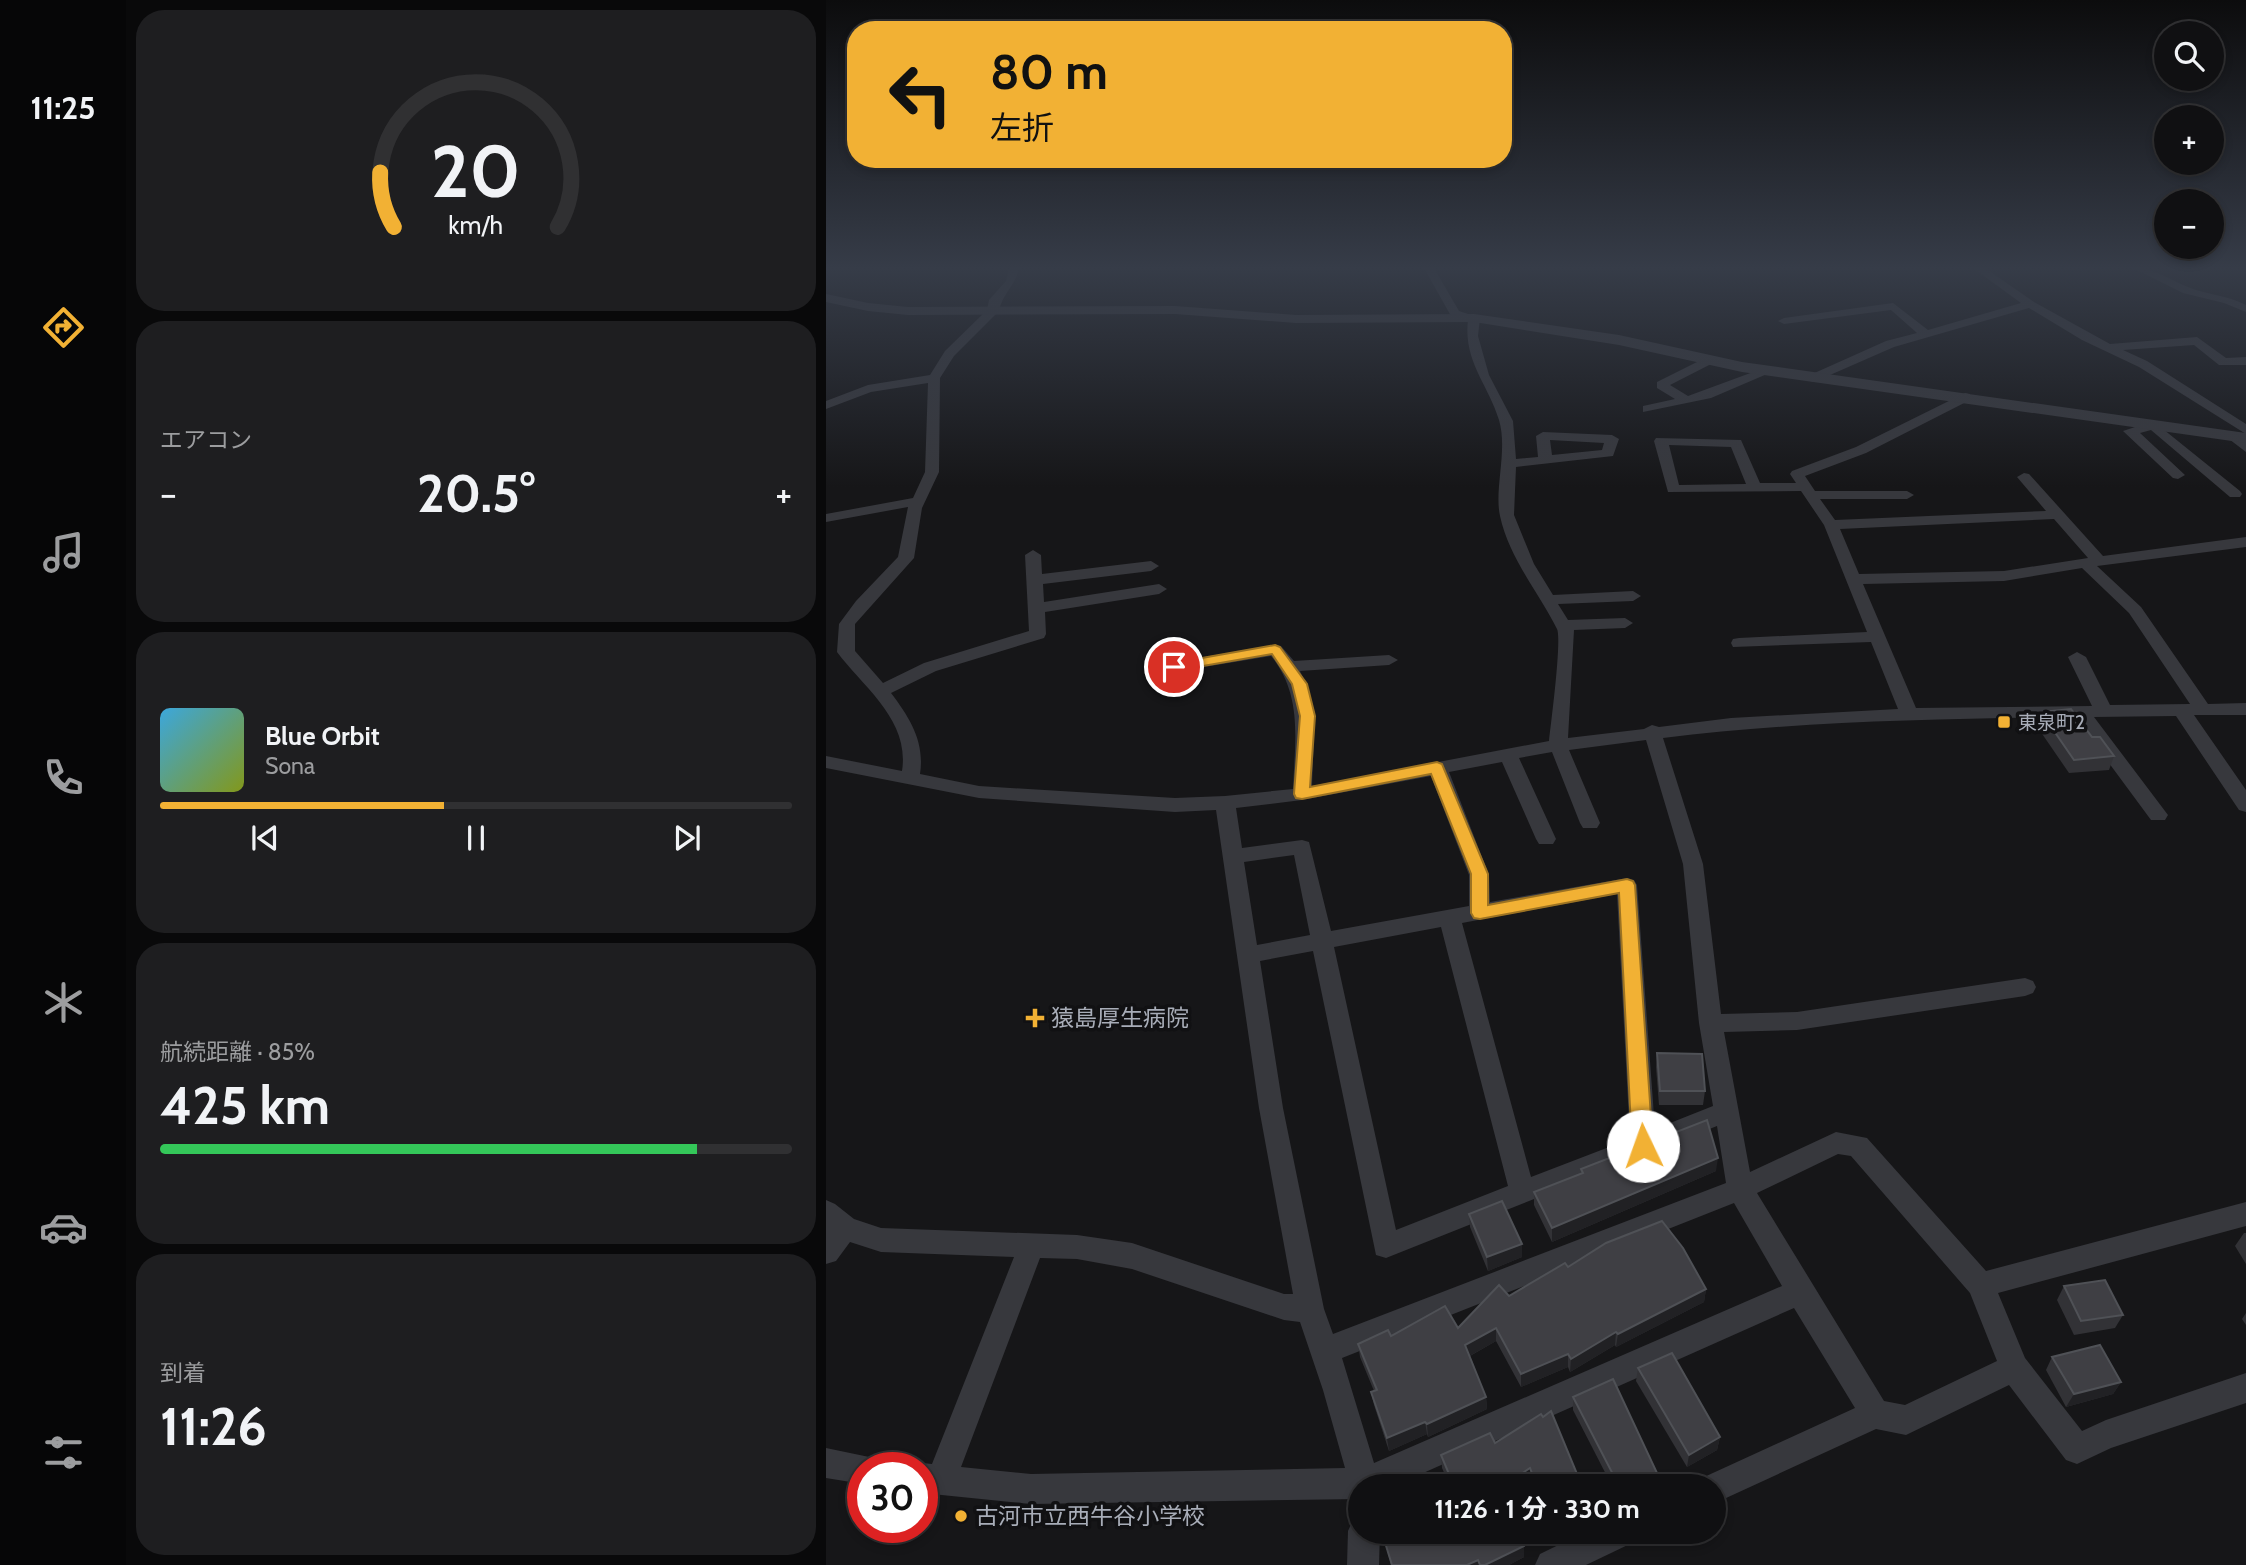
<!DOCTYPE html>
<html lang="ja">
<head>
<meta charset="utf-8">
<style>
  :root { --surface:#101012; --page:#1e1e20; --text:#f1f3f6; --muted:#9c9d9f; --line:#303032; --accent:#f2b134 }
  body { margin:0; font-family:Cabin,"Noto Sans JP",sans-serif; background:var(--page); color:var(--text); height:100vh; display:flex; flex-direction:column; font-size:26px; white-space:nowrap }
  * { box-sizing:border-box; margin:0 }
  p { font-size:23px; color:var(--muted) }
  .icon { flex:none; width:38px; height:38px; fill:none; stroke:currentColor; stroke-width:2; stroke-linecap:round; stroke-linejoin:round }
  .map { position:relative; flex:1; overflow:hidden }
  .panel { display:flex; flex-direction:column; gap:10px; padding:10px; background:#09090a; width:700px }
  .panel>* { flex:none }
  .hud { position:absolute; left:21px; top:21px; width:665px; height:147px; border-radius:28px; box-shadow:0 4px 10px #0003,0 0 0 2px var(--line); background:#f2b134; color:#111; overflow:hidden }
  .fabs { position:absolute; left:1328px; top:21px; display:grid; gap:14px }
  .fabs a { display:grid; place-items:center; width:70px; height:70px; border-radius:50%; background:var(--surface); box-shadow:0 4px 10px #0003,0 0 0 2px var(--line); font-size:35px }
  .speed { position:absolute; left:21px; top:1452px; display:flex; gap:14px; font-size:35px; font-weight:700; text-align:center }
  .speed>* { display:grid; place-content:center; width:91px; height:91px; border-radius:50%; background:var(--surface); box-shadow:0 4px 10px #0003,0 0 0 2px var(--line); line-height:1 }
  .speed .limit { border:10px solid #d22; background:#fff; color:#111 }
  .pin { position:absolute; display:grid; place-items:center; width:60px; height:60px; color:#fff; margin:-30px; border:4px solid #fff; border-radius:50%; box-shadow:0 2px 7px #0007 }
  .me { position:absolute; width:77px; margin:-38px; rotate:357deg; stroke-linejoin:round; filter:drop-shadow(0 0 5px #0008) }
  .turn { display:flex; align-items:center; gap:24px; height:147px; padding:0 28px; font-size:32px }
  .turn .icon { width:91px; height:91px; stroke-width:2.5 }
  .turn b { display:block; font-size:49px; line-height:60px }
  .big { font-size:52px; font-weight:700; line-height:1.1 }
  .panel .widget { flex:1; display:flex; flex-direction:column; justify-content:center; gap:10px; min-width:0; padding:0 24px; border-radius:28px; background:var(--page) }
  .panel .dial { align-items:center; gap:0 }
  .dial svg { height:182px; overflow:visible; fill:none; stroke:var(--line); stroke-width:7; stroke-linecap:round; text-anchor:middle }
  .dial text { fill:var(--text); stroke:none }
  .song { display:flex; align-items:center; gap:21px }
  .cover { width:84px; height:84px; border-radius:10px; background:linear-gradient(135deg,hsl(200 70% 55%),hsl(70 70% 35%)) }
  .played { height:7px; border-radius:4px; background:linear-gradient(90deg,var(--accent) 45%,var(--line) 45%) }
  .keys { display:flex; justify-content:space-around; direction:ltr }
  .heat { display:flex; justify-content:space-between; align-items:center; font-size:38px; direction:ltr }
  .charge { height:10px; border-radius:5px; background:linear-gradient(90deg,#34c759 85%,var(--line) 0) }
  .trip { position:absolute; left:522px; top:1474px; width:378px; height:70px; border-radius:35px; background:var(--surface); box-shadow:0 4px 10px #0003,0 0 0 2px var(--line); font-weight:700; line-height:70px; text-align:center }
  main { display:flex; flex:1; min-height:0 }
  .tab-bar { display:flex; flex-direction:column; width:126px; justify-content:space-around; align-items:center; background:#060607; color:var(--muted) }
  .tab-bar .icon { width:49px; height:49px }
  .tab-bar .active { color:var(--accent) }
  .tab-bar b { font-size:32px; color:var(--text) }
  .map>svg:first-child { display:block }
</style>
</head>
<body>
<main>
<nav class="tab-bar">
<b>11:25</b>
<svg class="icon active" aria-label="directions" viewBox="0 0 24 24"><path d="M12 3l9 9-9 9-9-9zM9 14v-3h6M13 9l2 2-2 2"/></svg>
<svg class="icon" aria-label="music" viewBox="0 0 24 24"><path d="M9 18V5l10-2v13"/><circle cx="6" cy="18" r="3"/><circle cx="16" cy="16" r="3"/></svg>
<svg class="icon" aria-label="phone" viewBox="0 0 24 24"><path d="M5 4h4l2 5-3 2q2 4 5 5l2-3 5 2v4C11 20 4 13 5 4z"/></svg>
<svg class="icon" aria-label="climate" viewBox="0 0 24 24"><path d="M12 3v18M4 7l16 10M4 17L20 7"/></svg>
<svg class="icon" aria-label="car" viewBox="0 0 24 24"><path d="M5 17H2v-5l4-1 3-4h7l3 4 3 1v5h-3M9 17h6M6 11h13"/><circle cx="7" cy="17" r="2"/><circle cx="17" cy="17" r="2"/></svg>
<svg class="icon" aria-label="filters" viewBox="0 0 24 24"><path d="M4 7h16M4 17h16"/><circle cx="9" cy="7" r="2"/><circle cx="15" cy="17" r="2"/></svg>
</nav>
<section class="panel">
<div class="widget dial"><svg viewBox="0 0 100 80">
<path d="M14 69A42 42 0 1 1 86 69"/>
<path d="M14 69A42 42 0 0 1 8 45" stroke="#f2b134"/>
<text x="50" y="56" font-size="32" font-weight="700">20</text>
<text x="50" y="72" font-size="11">km/h</text>
</svg></div>
<div class="widget"><p>エアコン</p>
<div class="heat"><a>−</a><b class="big">20.5°</b><a>+</a></div>
</div>
<div class="widget">
<div class="song"><i class="cover"></i><div><b>Blue Orbit</b><p>Sona</p></div></div>
<div class="played"></div>
<div class="keys"><svg class="icon" aria-label="previous" viewBox="0 0 24 24"><path d="M18 5L8 12l10 7zM5 5v14"/></svg><svg class="icon" aria-label="pause" viewBox="0 0 24 24"><path d="M8 5v14M16 5v14"/></svg><svg class="icon" aria-label="next" viewBox="0 0 24 24"><path d="M6 5l10 7-10 7zM19 5v14"/></svg></div>
</div>
<div class="widget"><p>航続距離 · 85%</p><b class="big">425 km</b><div class="charge"></div></div>
<div class="widget"><p>到着</p><b class="big">11:26</b></div>
</section>
<div class="map">
<svg width="1420" height="1565" viewBox="0 0 1420 1565">
  <rect width="100%" height="100%" fill="#161618"/>
  <g fill="none" stroke-linecap="round" stroke-linejoin="round">
    <g fill="#37383d" fill-rule="evenodd">
      <path d="M 183,268 L 193,268 C 190,285 176,294 173,311 L 128,356 L 114,378 L 113,472 L 96,508 L 88,558 L 29,624 L 29,651 L 57,683 L 98,663 L 203,631 L 199,555 L 207,550 L 215,555 L 216,574 L 325,561 L 333,566 L 325,571 L 217,584 L 218,602 L 333,584 L 341,589 L 333,594 L 219,612 L 220,634 L 218,638 L 110,671 L 65,693 C 84,718 99,742 94,774 L 153,786 L 349,798 L 399,796 L 467,789 C 469,741 477,695 445,656 L 348,672 L 339,667 L 348,662 L 449,645 L 455,646 L 468,661 L 563,655 L 572,660 L 563,665 L 474,671 C 493,708 487,746 486,786 L 723,741 C 725,723 736,639 731,629 C 713,593 683,558 674,516 C 668,489 682,450 673,420 C 662,384 637,361 642,320 L 625,316 L 598,268 L 608,268 L 633,311 L 654,318 L 652,336 L 663,375 L 687,421 L 690,459 L 712,457 L 710,436 L 717,432 L 786,435 L 793,439 L 787,456 L 690,467 L 688,515 L 708,564 L 727,595 L 807,591 L 815,596 L 807,601 L 732,604 L 742,620 L 799,618 L 807,623 L 799,628 L 748,630 L 742,738 L 818,729 L 826,725 L 833,727 L 905,718 L 1072,709 L 1045,642 L 907,647 L 905,643 L 907,639 L 913,638 L 1041,632 L 998,525 L 975,491 L 842,492 L 828,441 L 830,438 L 915,440 L 934,483 L 970,483 L 964,474 L 966,471 L 1030,447 L 1139,393 L 1144,394 L 1144,400 L 1040,453 L 979,476 L 989,491 L 1081,491 L 1088,495 L 1081,499 L 994,499 L 1009,520 L 1220,511 L 1191,477 L 1198,473 L 1203,474 L 1277,556 L 1420,537 L 1420,547 L 1271,566 L 1315,607 L 1382,704 L 1420,703 L 1420,715 L 1368,715 L 1420,790 L 1420,812 L 1413,810 L 1350,716 L 1268,717 L 1342,815 L 1339,820 L 1325,820 L 1249,717 C 1112,719 974,721 837,738 L 877,864 L 895,1014 L 971,1012 L 1199,978 L 1207,981 L 1210,987 L 1207,993 L 1199,996 L 971,1030 L 898,1032 L 924,1172 L 1010,1132 L 1041,1138 L 1160,1271 L 1420,1202 L 1420,1226 L 1172,1293 L 1199,1358 L 1256,1431 L 1280,1420 L 1420,1373 L 1420,1403 L 1285,1448 L 1251,1464 L 1240,1460 L 1183,1385 L 1080,1435 L 1050,1429 L 887,1504 L 887,1486 L 873,1486 L 876,1478 L 1029,1408 L 968,1308 L 568,1486 L 534,1486 L 534,1499 L 205,1504 L 96,1493 L 96,1468 L 85,1468 L 96,1463 L 106,1464 L 188,1257 L 55,1252 L 24,1242 L 10,1261 L 0,1264 L 0,1200 L 9,1204 L 28,1219 L 55,1228 L 251,1235 L 306,1243 L 458,1294 L 467,1294 L 433,1108 L 390,810 L 349,812 L 153,798 L 0,768 L 0,756 L 76,771 C 84,720 38,688 11,652 L 13,624 L 30,601 L 72,557 L 82,507 L 0,522 L 0,514 L 87,498 L 99,472 L 102,383 L 45,392 L 0,409 L 0,401 L 42,385 L 104,375 L 119,351 L 161,310 L 163,300 L 180,281 ZM 724,440 L 778,443 L 776,450 L 726,455 ZM 843,445 L 905,447 L 920,484 L 853,485 ZM 1228,519 L 1262,558 L 1178,571 L 1033,574 L 1014,529 ZM 1256,568 L 1303,613 L 1364,704 L 1284,705 L 1260,657 L 1251,652 L 1242,657 L 1266,706 L 1090,708 L 1037,584 L 1178,581 ZM 820,740 L 857,864 L 873,1023 L 887,1106 L 829,1129 L 811,885 L 808,880 L 801,878 L 664,902 L 663,875 L 623,772 L 676,762 L 710,839 L 713,844 L 727,844 L 730,839 L 693,758 L 726,752 L 754,823 L 757,828 L 771,828 L 774,823 L 743,750 ZM 605,776 L 643,875 L 643,906 L 505,931 L 483,842 L 476,840 L 416,848 L 410,808 L 476,800 ZM 468,855 L 484,935 L 431,945 L 418,862 ZM 791,894 L 804,1139 L 705,1177 L 636,923 ZM 615,927 L 682,1186 L 570,1230 L 508,947 ZM 487,951 L 550,1255 L 560,1258 L 891,1126 L 900,1183 L 507,1334 L 498,1309 L 457,1108 L 434,961 ZM 1012,1154 L 1025,1156 L 1144,1293 L 1171,1361 L 1079,1405 L 1058,1401 L 931,1193 ZM 908,1203 L 956,1286 L 548,1463 L 516,1358 ZM 214,1258 L 251,1259 L 306,1269 L 458,1320 L 474,1322 L 497,1390 L 519,1468 L 205,1474 L 135,1467 Z"/>
      <path d="M 1147,268 L 1159,268 L 1208,302 L 1284,344 L 1371,337 L 1400,358 L 1420,357 L 1420,365 L 1393,365 L 1368,345 L 1297,350 L 1321,361 L 1420,424 L 1420,434 L 1313,367 L 1256,340 L 1203,308 L 1068,347 L 988,382 L 984,381 L 984,375 L 1060,341 L 1091,333 L 1065,310 L 958,324 L 952,321 L 958,318 L 1067,303 L 1102,330 L 1195,303 Z"/>
      <path d="M 1307,268 C 1327,267 1344,280 1362,287 C 1381,295 1401,295 1420,305 L 1420,312 L 1398,303 L 1357,293 Z"/>
      <path d="M 883,356 L 887,357 L 887,363 L 844,385 L 862,396 L 938,368 L 946,368 L 948,371 L 885,398 L 817,412 L 817,406 L 849,399 L 831,388 L 831,382 Z"/>
      <path d="M 1327,421 L 1414,491 L 1416,494 L 1414,497 L 1404,497 L 1325,430 L 1314,433 L 1359,475 L 1352,479 L 1347,478 L 1297,431 Z"/>
      <path d="M 1406,432 L 1420,441 L 1420,452 L 1399,436 Z"/>
      <path d="M 0,1448 L 48,1458 L 52,1468 L 37,1468 L 37,1484 L 0,1478 Z"/>
      <path d="M 534,1517 L 534,1531 L 554,1531 L 553,1565 L 521,1565 L 522,1531 L 527,1520 Z"/>
      <path d="M 761,1531 L 813,1531 L 808,1542 L 760,1565 L 709,1565 L 714,1554 Z"/>
    </g>
    <path fill="#37383d" fill-rule="evenodd" d="M 0,294 L 42,303 L 82,307 L 349,306 L 470,315 L 648,314 L 793,335 L 916,362 L 1420,433 L 1420,443 L 916,372 L 793,345 L 648,322 L 470,323 L 349,314 L 82,315 L 42,311 L 0,302 Z"/>
  </g>
  <g fill="#323236">
    <path d="M 1215,712 L 1266,737 L 1288,756 L 1283,770 L 1243,773 L 1210,725 Z"/>
    <path d="M 831,1053 L 879,1091 L 877,1105 L 833,1105 L 830,1067 Z"/>
    <path d="M 755,1169 L 890,1171 L 726,1242 L 708,1205 L 708,1192 L 755,1174 Z"/>
    <path d="M 643,1214 L 696,1257 L 662,1271 L 644,1227 Z"/>
    <path d="M 1418,1233 L 1420,1233 L 1420,1264 L 1409,1246 Z"/>
    <path d="M 742,1267 L 880,1289 L 878,1302 L 790,1347 L 789,1345 L 744,1372 L 742,1367 L 695,1387 L 670,1341 L 644,1356 L 660,1397 L 661,1409 L 602,1437 L 601,1434 L 563,1451 L 548,1405 L 545,1392 L 548,1391 L 534,1357 L 532,1344 L 565,1336 L 632,1328 L 683,1296 Z"/>
    <path d="M 1238,1286 L 1297,1315 L 1289,1328 L 1248,1335 L 1231,1300 Z"/>
    <path d="M 1420,1313 L 1420,1325 L 1416,1319 Z"/>
    <path d="M 1226,1357 L 1295,1382 L 1287,1394 L 1240,1407 L 1220,1370 Z"/>
    <path d="M 812,1368 L 894,1437 L 891,1450 L 861,1467 L 810,1381 Z"/>
    <path d="M 747,1397 L 831,1473 L 830,1486 L 786,1486 L 747,1410 Z"/>
    <path d="M 669,1443 L 756,1486 L 707,1486 L 704,1480 L 696,1486 L 624,1486 L 616,1468 L 615,1455 Z"/>
    <path d="M 557,1536 L 698,1546 L 698,1557 L 683,1565 L 565,1565 Z"/>
  </g>
  <g fill="#212124">
    <path d="M 892,1158 L 890,1171 L 726,1242 L 726,1228 Z"/>
    <path d="M 696,1244 L 696,1257 L 662,1271 L 661,1257 Z"/>
    <path d="M 880,1289 L 878,1302 L 790,1347 L 792,1334 Z"/>
    <path d="M 670,1328 L 670,1341 L 640,1358 L 639,1345 Z"/>
    <path d="M 790,1332 L 789,1345 L 744,1372 L 745,1359 Z"/>
    <path d="M 742,1354 L 742,1367 L 695,1387 L 695,1374 Z"/>
    <path d="M 1295,1382 L 1287,1394 L 1240,1407 L 1248,1394 Z"/>
    <path d="M 660,1397 L 661,1409 L 602,1437 L 601,1424 Z"/>
    <path d="M 599,1422 L 601,1434 L 563,1451 L 561,1438 Z"/>
    <path d="M 894,1437 L 891,1450 L 861,1467 L 863,1455 Z"/>
    <path d="M 704,1468 L 704,1480 L 696,1486 L 677,1486 Z"/>
    <path d="M 831,1473 L 829,1486 L 805,1486 Z"/>
    <path d="M 698,1546 L 698,1557 L 683,1565 L 659,1565 Z"/>
    <path d="M 652,1560 L 653,1565 L 641,1565 Z"/>
  </g>
  <g fill="#3f3f44" stroke="#4f5156" stroke-width="2">
    <path d="M 1245,709 L 1266,737 L 1274,737 L 1288,756 L 1248,760 L 1215,712 Z"/>
    <path d="M 831,1053 L 876,1054 L 879,1091 L 834,1091 Z"/>
    <path d="M 881,1120 L 892,1158 L 726,1228 L 708,1192 L 757,1173 L 755,1169 Z"/>
    <path d="M 676,1201 L 696,1244 L 661,1257 L 643,1214 Z"/>
    <path d="M 836,1221 L 857,1248 L 880,1289 L 792,1334 L 790,1332 L 745,1359 L 742,1354 L 695,1374 L 670,1328 L 639,1345 L 660,1397 L 601,1424 L 599,1422 L 561,1438 L 545,1392 L 551,1390 L 532,1344 L 562,1330 L 565,1336 L 619,1306 L 632,1328 L 673,1285 L 683,1296 L 739,1263 L 742,1267 L 780,1243 Z"/>
    <path d="M 1279,1280 L 1297,1315 L 1255,1321 L 1238,1286 Z"/>
    <path d="M 1274,1345 L 1295,1382 L 1248,1394 L 1226,1357 Z"/>
    <path d="M 846,1353 L 894,1437 L 863,1455 L 812,1368 Z"/>
    <path d="M 787,1379 L 831,1473 L 805,1486 L 793,1486 L 747,1397 Z"/>
    <path d="M 725,1411 L 756,1486 L 711,1486 L 704,1468 L 677,1486 L 628,1486 L 615,1455 L 664,1433 L 669,1443 L 715,1414 L 717,1417 Z"/>
    <path d="M 567,1531 L 692,1531 L 698,1546 L 659,1565 L 654,1565 L 652,1560 L 641,1565 L 566,1565 L 557,1536 Z"/>
  </g>
  <linearGradient id="sky" x2="0" y2="1"><stop stop-color="#0c0c0d"/><stop offset="0.55" stop-color="#363c48"/><stop offset="1" stop-color="#363c48" stop-opacity="0"/></linearGradient>
  <rect width="1420" height="487" fill="url(#sky)"/>
  <path fill="#f2b134" stroke="#9d7322" stroke-width="2" d="M 449,645 L 454,647 L 481,684 L 489,716 L 484,787 L 611,762 L 616,764 L 662,874 L 662,905 L 801,879 L 807,881 L 809,885 L 827,1146 L 824,1152 L 817,1155 L 809,1152 L 806,1146 L 793,893 L 654,919 L 648,918 L 645,913 L 645,874 L 605,774 L 476,799 L 470,798 L 468,794 L 474,716 L 466,684 L 446,654 L 348,671 L 341,667 L 348,663 Z"/>
  <g fill="#f2b134" stroke="#111113" stroke-width="2.5">
    <rect x="1171" y="715" width="14" height="14" rx="3.5"/>
    <path d="M205.5 1007.5h7v7h7v7h-7v7h-7v-7h-7v-7h7z"/>
    <circle cx="135" cy="1516" r="7"/>
  </g>
  <g text-anchor="middle" stroke-width="7" stroke-linejoin="round" paint-order="stroke">
    <g font-size="19" fill="#a8adb8" stroke="#111113" text-anchor="start">
      <text x="1192" y="729">東泉町2</text>
    </g>
    <g font-size="23" fill="#a8adb8" stroke="#111113" text-anchor="start">
      <text x="225" y="1026">猿島厚生病院</text>
      <text x="149" y="1524">古河市立西牛谷小学校</text>
    </g>
  </g>
</svg>
<div class="fabs">
<a><svg class="icon" aria-label="search" viewBox="0 0 24 24"><circle cx="10" cy="10" r="6"/><path d="M15 15l6 6"/></svg></a>
<a>+</a>
<a>−</a>
</div>
<div class="speed"><div class="limit">30</div></div>
<div class="pin" style="left:348px;top:667px;background:#d93025"><svg class="icon" aria-label="arrive" viewBox="0 0 24 24"><path d="M6 21V4h12l-3 4 3 4H6"/></svg></div>
<svg class="me" style="left:817px;top:1146px" viewBox="-20 -20 40 40"><circle r="19" fill="#fff"/><path d="M0-13L10 11 0 6-10 11z" fill="#f2b134"/></svg>
<div class="trip">11:26 · 1 分 · 330 m</div>
<div class="hud">
<div class="turn"><svg class="icon" aria-label="left" viewBox="0 0 24 24"><path d="M17 20v-9H6M10 6l-5 5 5 5"/></svg><div><b>80 m</b>左折</div></div>
</div>
</div>
</main>
</body>
</html>
